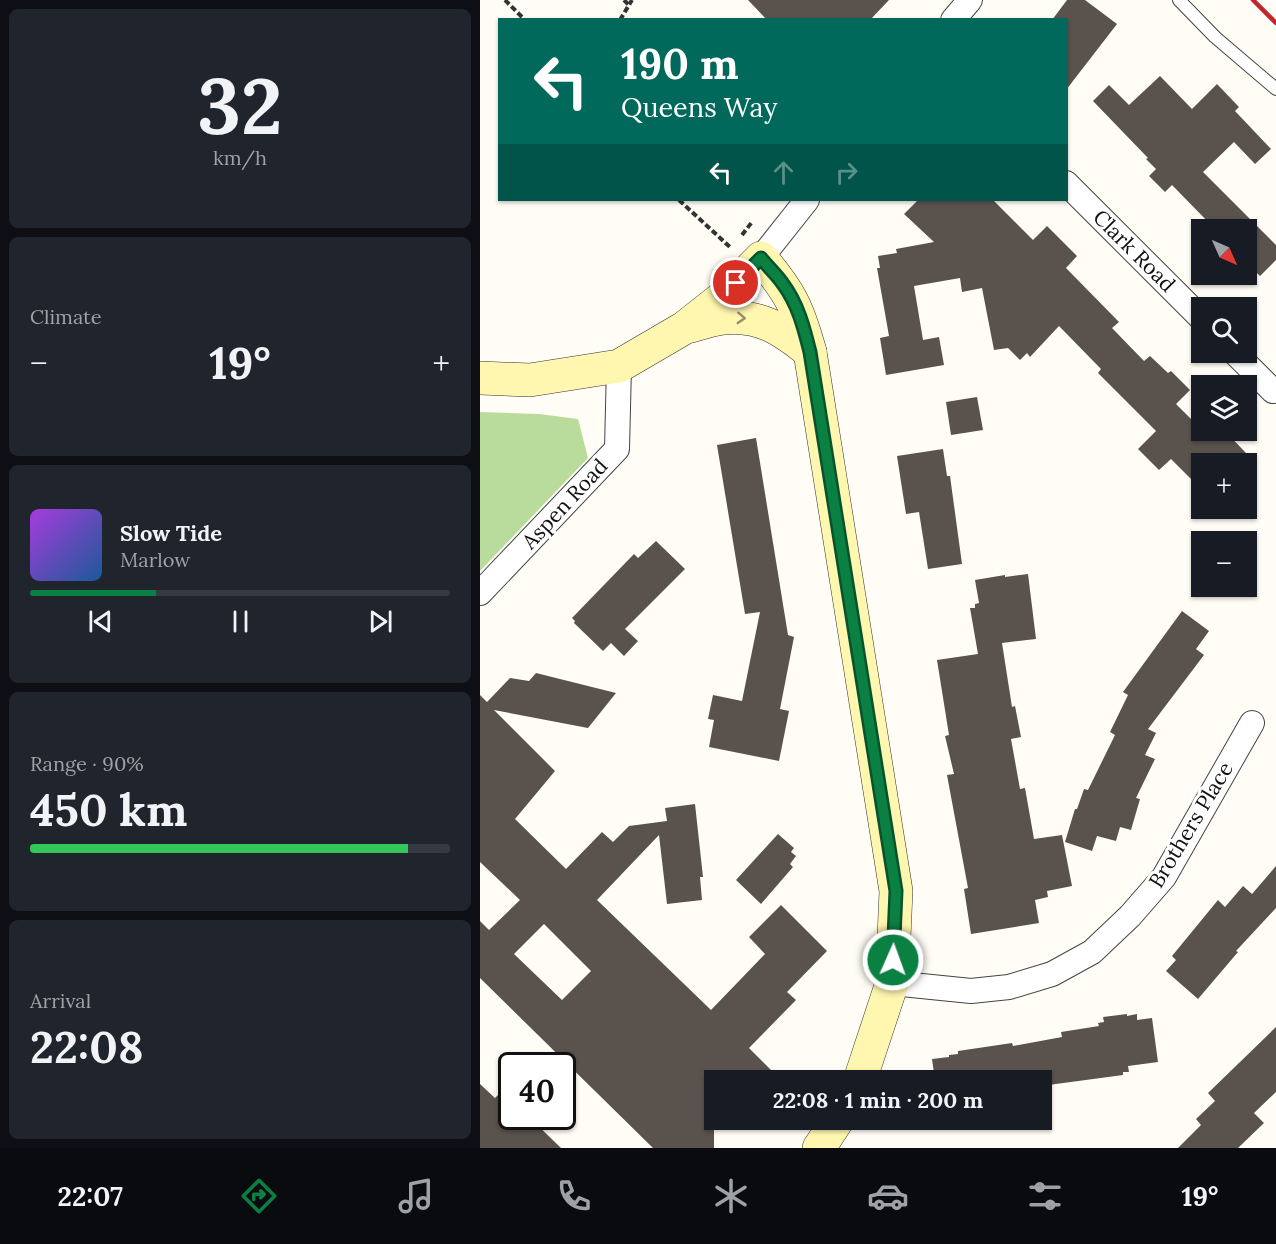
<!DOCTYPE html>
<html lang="en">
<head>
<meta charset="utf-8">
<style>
  :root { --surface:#171b24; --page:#20242c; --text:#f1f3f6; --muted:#9ea1a6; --line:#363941; --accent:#0b8043 }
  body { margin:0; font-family:Lora,serif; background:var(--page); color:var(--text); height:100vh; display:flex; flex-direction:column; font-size:22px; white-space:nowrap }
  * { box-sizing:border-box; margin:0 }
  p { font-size:20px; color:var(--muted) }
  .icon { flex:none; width:33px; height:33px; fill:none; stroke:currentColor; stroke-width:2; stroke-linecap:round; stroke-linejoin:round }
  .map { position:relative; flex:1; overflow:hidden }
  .sheet { display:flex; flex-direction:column; gap:9px; padding:9px; background:#0d0f14; width:480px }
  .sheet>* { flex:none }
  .top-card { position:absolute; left:18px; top:18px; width:570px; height:183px; border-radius:0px; box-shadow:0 2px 4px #0004; background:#00695c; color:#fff; overflow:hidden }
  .needle { width:39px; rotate:135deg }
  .tools { position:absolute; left:711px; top:219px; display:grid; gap:12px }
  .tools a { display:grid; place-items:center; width:66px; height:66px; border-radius:0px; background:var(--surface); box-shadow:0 2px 4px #0004; font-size:30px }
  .speed { position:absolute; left:18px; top:1052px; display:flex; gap:12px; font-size:30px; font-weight:700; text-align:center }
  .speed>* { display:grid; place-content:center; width:78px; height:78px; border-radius:50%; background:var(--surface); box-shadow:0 2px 4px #0004; line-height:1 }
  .speed .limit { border:3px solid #111; border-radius:9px; background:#fff; color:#111 }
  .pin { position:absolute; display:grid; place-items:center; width:51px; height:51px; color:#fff; margin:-26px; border:3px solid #fff; border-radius:50%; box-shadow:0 2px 6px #0007 }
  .me { position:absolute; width:66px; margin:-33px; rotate:2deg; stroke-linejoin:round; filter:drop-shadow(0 0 4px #0008) }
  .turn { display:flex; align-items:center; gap:21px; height:126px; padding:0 24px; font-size:27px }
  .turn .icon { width:78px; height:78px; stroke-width:2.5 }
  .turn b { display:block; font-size:42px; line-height:51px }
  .lanes { display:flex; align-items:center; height:57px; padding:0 24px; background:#0003; justify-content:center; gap:30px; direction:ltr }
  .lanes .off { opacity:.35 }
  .big { font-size:45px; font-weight:800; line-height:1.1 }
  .sheet .widget { flex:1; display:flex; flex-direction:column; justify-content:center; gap:9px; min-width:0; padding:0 21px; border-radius:9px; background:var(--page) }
  .sheet .dial { align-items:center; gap:0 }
  .dial b { font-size:78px; line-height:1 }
  .song { display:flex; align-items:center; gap:18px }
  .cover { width:72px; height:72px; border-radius:9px; background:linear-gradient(135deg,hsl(280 70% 55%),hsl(210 70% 35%)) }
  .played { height:6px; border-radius:3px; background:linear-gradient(90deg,var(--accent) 30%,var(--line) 30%) }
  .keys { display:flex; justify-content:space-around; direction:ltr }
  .heat { display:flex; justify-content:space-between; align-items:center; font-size:33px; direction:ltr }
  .charge { height:9px; border-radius:4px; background:linear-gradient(90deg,#34c759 90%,var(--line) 0) }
  .trip { position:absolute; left:224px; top:1070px; width:348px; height:60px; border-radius:0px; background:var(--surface); box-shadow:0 2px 4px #0004; font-weight:800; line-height:60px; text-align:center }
  .dock { display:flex; height:96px; justify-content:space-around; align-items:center; background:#090b0e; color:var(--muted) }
  .dock .icon { width:42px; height:42px }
  .dock .active { color:var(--accent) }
  .dock b { font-size:27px; color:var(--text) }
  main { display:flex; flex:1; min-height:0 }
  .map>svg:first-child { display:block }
</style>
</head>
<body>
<main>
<section class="sheet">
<div class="widget dial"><b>32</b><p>km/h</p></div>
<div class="widget"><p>Climate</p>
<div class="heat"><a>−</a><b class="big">19°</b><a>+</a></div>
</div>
<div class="widget">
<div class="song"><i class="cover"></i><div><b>Slow Tide</b><p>Marlow</p></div></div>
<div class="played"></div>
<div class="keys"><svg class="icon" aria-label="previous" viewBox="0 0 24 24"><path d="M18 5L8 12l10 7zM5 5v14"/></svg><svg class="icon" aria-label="pause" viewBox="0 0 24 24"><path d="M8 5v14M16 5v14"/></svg><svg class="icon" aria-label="next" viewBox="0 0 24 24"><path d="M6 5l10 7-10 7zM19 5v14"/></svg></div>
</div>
<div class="widget"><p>Range · 90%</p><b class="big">450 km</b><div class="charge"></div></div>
<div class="widget"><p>Arrival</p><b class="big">22:08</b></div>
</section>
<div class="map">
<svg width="796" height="1148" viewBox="0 0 796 1148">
  <rect width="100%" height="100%" fill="#fffdf5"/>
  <path fill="#b9dc9c" d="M 0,412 L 59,414 L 98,419 L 108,458 L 0,571 Z"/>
  <g fill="#5a524d" fill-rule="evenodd">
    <path d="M 268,0 L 409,0 L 390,20 L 287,20 Z"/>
    <path d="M 587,0 L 605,0 L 637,24 L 586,90 L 586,20 L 572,20 Z"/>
    <path d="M 680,76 L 712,109 L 737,84 L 759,107 L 755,111 L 791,149 L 775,164 L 754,142 L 723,172 L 796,245 L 796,260 L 780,276 L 766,262 L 766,230 L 736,230 L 692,185 L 685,192 L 669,176 L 676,169 L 666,159 L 668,158 L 613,101 L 629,85 L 649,105 Z"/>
    <path d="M 438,200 L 513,200 L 553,240 L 567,226 L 597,256 L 586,268 L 639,322 L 632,328 L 664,361 L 670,356 L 688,373 L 691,371 L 710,390 L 696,404 L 722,430 L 744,430 L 766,453 L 755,464 L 722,464 L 722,473 L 713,481 L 691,459 L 679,470 L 658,449 L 676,431 L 618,373 L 621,369 L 579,326 L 550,357 L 547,353 L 540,360 L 528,348 L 514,350 L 502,288 L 482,292 L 480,278 L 434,286 L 443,340 L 459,337 L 464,365 L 406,375 L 400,338 L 409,336 L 397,268 L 400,268 L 398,256 L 417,253 L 416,249 L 454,242 L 424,214 Z"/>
    <path d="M 497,397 L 503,430 L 471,435 L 466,402 Z"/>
    <path d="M 276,438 L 308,635 L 314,637 L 300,709 L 309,711 L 299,761 L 229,747 L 234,720 L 228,719 L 233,695 L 262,701 L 280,612 L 265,614 L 237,445 Z"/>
    <path d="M 463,449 L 467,476 L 470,476 L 482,564 L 448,569 L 439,512 L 426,514 L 417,456 Z"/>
    <path d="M 176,541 L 205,569 L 145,629 L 158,641 L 144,656 L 131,643 L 123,651 L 94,623 L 95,621 L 92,618 L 154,554 L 158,558 Z"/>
    <path d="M 548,574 L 556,639 L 522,643 L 532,707 L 535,706 L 541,737 L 531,739 L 540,789 L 545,788 L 554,839 L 582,835 L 592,886 L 567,891 L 568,897 L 555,900 L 559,923 L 491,934 L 484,889 L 488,888 L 467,775 L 474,774 L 465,736 L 469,735 L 457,660 L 498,654 L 490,608 L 495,608 L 495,604 L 499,603 L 495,580 L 525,575 L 525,577 Z"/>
    <path d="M 702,611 L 729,631 L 716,649 L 724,655 L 668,729 L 676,733 L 665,755 L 675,759 L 656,798 L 660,799 L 651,830 L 640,827 L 636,841 L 617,836 L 612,851 L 585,842 L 595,809 L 597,809 L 604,789 L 608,790 L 635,735 L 630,732 L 648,695 L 643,692 Z"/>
    <path d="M 56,673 L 136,693 L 108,728 L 14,710 L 75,771 L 35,819 L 86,869 L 122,832 L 133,842 L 149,826 L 187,821 L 185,808 L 215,804 L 223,877 L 220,877 L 222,900 L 187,904 L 179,835 L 117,900 L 231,1010 L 285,954 L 269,937 L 301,905 L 347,951 L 307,992 L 316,1000 L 269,1048 L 301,1080 L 234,1080 L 234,1148 L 173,1148 L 0,978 L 0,921 L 9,930 L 40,900 L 0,862 L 0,695 L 7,702 L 30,678 L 49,681 ZM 64,924 L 111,971 L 82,1000 L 34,954 Z"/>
    <path d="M 298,834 L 314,848 L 311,852 L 316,856 L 310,864 L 313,867 L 281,904 L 256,880 Z"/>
    <path d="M 796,866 L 796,908 L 756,951 L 758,952 L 718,999 L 686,971 L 696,960 L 692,956 L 738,900 L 745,907 L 763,886 L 772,894 Z"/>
    <path d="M 647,1014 L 647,1016 L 657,1014 L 657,1020 L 672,1018 L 678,1062 L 648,1066 L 649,1072 L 643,1072 L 643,1075 L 561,1086 L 561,1080 L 455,1080 L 452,1059 L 469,1057 L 469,1055 L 478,1054 L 478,1051 L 532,1043 L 533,1046 L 582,1037 L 581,1032 L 619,1026 L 618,1023 L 624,1022 L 623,1017 Z"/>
    <path d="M 796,1027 L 796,1092 L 774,1113 L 784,1123 L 758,1148 L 698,1148 L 721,1125 L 716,1119 L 735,1101 L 728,1093 Z"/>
    <path d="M 0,1084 L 15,1098 L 20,1093 L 32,1104 L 32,1116 L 48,1116 L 81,1148 L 0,1148 Z"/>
  </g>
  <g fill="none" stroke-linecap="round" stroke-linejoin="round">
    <g stroke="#444" stroke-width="14">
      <path id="lane" d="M 699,0 L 735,37 L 796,89"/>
    </g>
    <g stroke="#444" stroke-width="26">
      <g id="street">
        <path d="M 473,20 L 490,0"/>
        <path d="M 586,183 L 722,319"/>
        <path d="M 281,258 L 327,200"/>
        <path d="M 754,352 L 793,391"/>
        <path d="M 0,593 L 137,449 L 139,366"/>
        <path d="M 412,983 L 491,991 L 529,987 L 572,974 L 612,952 L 650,916 L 684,877 L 772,723"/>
      </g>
    </g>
    <g stroke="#333" stroke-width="34">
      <g id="secondary">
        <path d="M 211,326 C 221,323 233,319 243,318 C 280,314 303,330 330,352"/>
        <path d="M 0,378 L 50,380 L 139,366 L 204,328 L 242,298 L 281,258 C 310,292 318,308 330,352 L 416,891 L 412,983 L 380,1080"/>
        <path d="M 339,1148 L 358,1119"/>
      </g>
    </g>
    <g stroke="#333" stroke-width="4" stroke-dasharray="6 3" stroke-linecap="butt">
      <path d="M 25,0 L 45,20"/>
      <path d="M 144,0 L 149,5"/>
      <path d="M 140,20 L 152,0"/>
      <path d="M 199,200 L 251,248"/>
      <path d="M 262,235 L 272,222"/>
    </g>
    <use href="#lane" stroke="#fff" stroke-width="12"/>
    <use href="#street" stroke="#fff" stroke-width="24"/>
    <use href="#secondary" stroke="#fff6b0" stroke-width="33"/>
    <path stroke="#c4262e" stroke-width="4.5" d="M 773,0 L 796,23"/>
  </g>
  <defs><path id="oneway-chevron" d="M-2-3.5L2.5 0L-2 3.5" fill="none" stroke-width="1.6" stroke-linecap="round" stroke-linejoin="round" transform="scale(1.5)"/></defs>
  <use stroke="#948f68" href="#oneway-chevron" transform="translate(261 318) rotate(3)"/>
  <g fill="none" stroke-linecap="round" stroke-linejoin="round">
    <g stroke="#07532c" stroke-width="15">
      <path id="route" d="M 256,283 L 281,258 C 288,267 297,275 303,284 C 318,304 324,328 330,352 L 416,891 L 413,960"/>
    </g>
    <use href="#route" stroke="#0b8043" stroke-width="10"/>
  </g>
  <g text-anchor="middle" stroke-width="6" stroke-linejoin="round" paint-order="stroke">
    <g font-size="21" fill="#111" stroke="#fff">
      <text transform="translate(654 251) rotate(45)" y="7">Clark Road</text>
      <text transform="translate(85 504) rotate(-47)" y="7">Aspen Road</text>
      <text transform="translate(711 825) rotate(-59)" y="7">Brothers Place</text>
    </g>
  </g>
</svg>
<div class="tools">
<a><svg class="needle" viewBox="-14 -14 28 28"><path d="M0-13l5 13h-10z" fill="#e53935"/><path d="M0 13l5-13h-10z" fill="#9ea1a6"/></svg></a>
<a><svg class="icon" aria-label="search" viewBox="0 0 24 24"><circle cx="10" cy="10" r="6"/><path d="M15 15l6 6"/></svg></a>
<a><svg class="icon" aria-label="layers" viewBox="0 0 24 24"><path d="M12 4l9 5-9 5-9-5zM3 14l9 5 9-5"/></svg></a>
<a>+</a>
<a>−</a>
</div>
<div class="speed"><div class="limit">40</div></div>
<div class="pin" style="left:256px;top:283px;background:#d93025"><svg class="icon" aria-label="arrive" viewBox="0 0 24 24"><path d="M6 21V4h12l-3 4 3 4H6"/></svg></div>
<svg class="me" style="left:413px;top:960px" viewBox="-20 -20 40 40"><circle r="17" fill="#0b8043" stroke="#fff" stroke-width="3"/><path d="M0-11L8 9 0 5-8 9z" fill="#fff"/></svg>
<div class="trip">22:08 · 1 min · 200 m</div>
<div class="top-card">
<div class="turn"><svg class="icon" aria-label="left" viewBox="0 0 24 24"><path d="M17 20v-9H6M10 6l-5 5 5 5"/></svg><div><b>190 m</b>Queens Way</div></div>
<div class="lanes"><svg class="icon" aria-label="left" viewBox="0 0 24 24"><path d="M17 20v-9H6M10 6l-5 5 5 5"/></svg><svg class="icon off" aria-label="ahead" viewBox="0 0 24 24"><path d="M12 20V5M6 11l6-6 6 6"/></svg><svg class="icon off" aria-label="right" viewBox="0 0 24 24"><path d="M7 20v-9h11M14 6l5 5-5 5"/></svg></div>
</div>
</div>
</main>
<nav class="dock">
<b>22:07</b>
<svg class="icon active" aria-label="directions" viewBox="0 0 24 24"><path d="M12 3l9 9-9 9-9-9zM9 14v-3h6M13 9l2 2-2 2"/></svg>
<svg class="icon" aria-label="music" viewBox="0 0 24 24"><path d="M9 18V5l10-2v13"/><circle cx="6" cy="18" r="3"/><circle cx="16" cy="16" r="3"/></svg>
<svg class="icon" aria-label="phone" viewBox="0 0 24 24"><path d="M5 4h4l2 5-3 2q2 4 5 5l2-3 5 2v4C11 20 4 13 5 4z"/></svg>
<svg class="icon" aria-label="climate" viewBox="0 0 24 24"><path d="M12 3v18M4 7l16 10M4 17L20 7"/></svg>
<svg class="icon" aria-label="car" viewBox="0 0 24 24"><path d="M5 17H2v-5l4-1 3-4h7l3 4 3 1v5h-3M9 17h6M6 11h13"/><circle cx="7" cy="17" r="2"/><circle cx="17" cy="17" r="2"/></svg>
<svg class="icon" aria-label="filters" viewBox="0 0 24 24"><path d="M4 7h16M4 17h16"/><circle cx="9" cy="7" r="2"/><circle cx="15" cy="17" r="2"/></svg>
<b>19°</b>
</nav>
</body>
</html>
